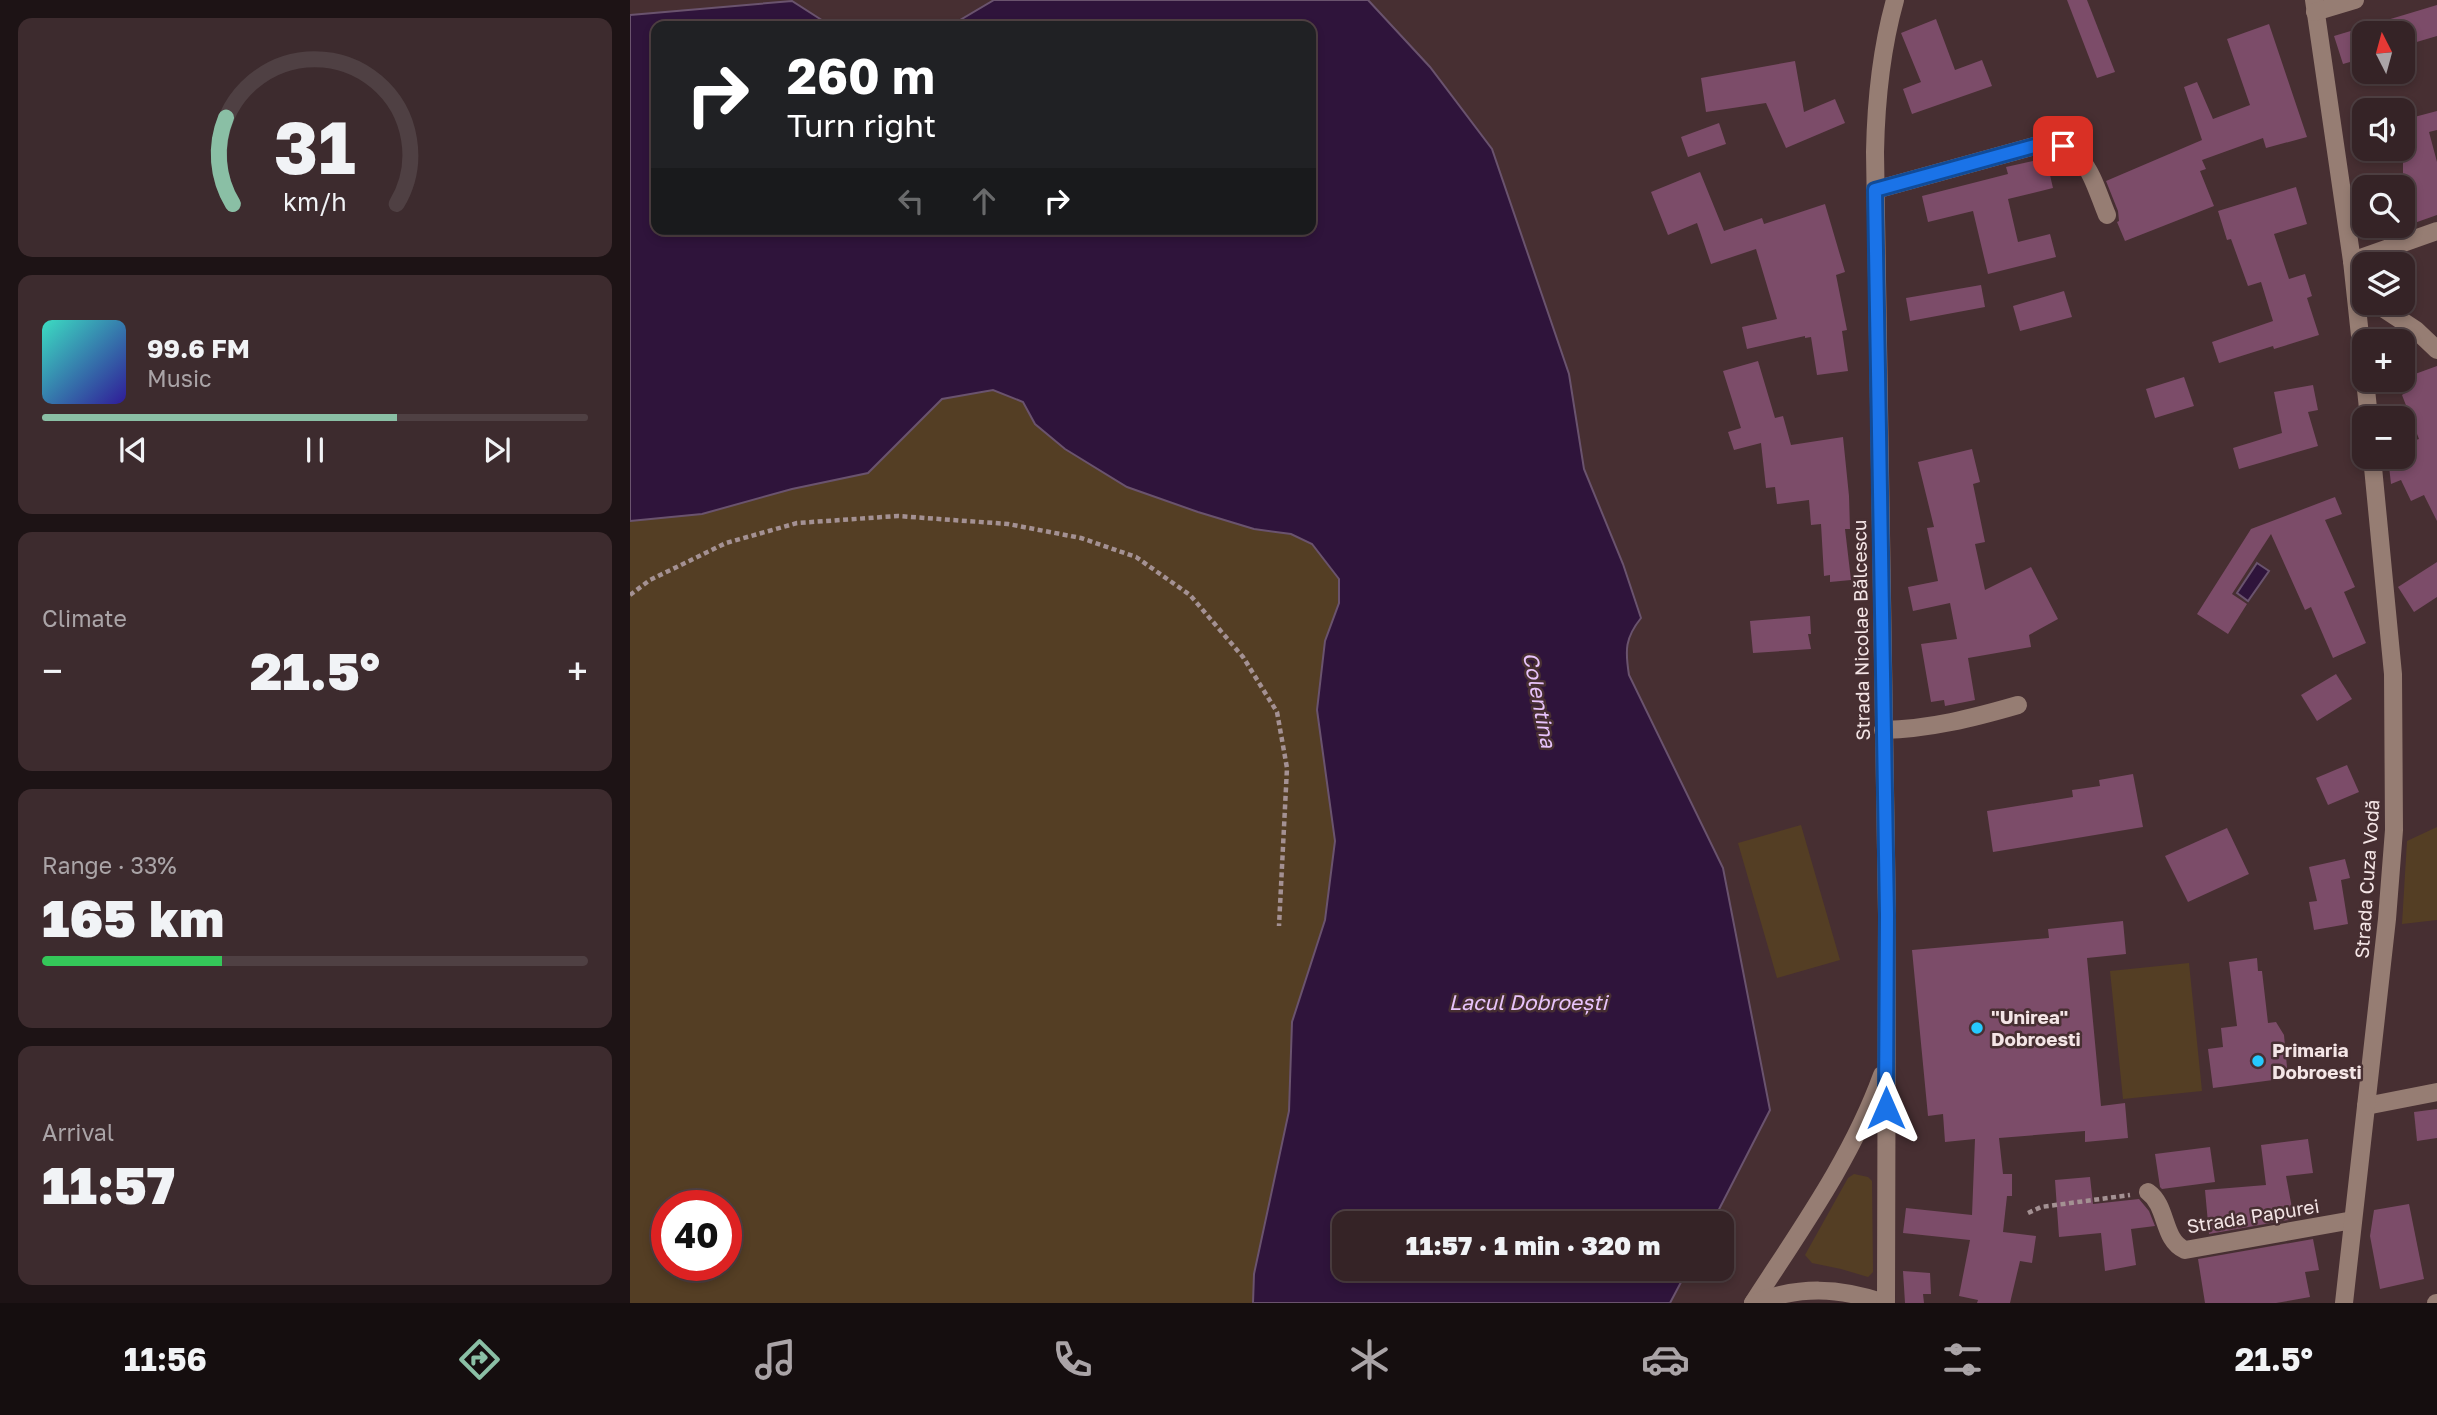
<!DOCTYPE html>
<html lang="en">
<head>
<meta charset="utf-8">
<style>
  :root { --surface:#352326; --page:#3d2b2e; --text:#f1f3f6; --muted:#aaa4a7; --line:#4f4043; --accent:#8abfa5 }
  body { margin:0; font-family:"Golos Text",sans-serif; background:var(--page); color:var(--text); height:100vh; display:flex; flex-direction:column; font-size:26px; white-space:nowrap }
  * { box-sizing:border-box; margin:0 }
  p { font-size:23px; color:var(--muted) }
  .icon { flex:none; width:38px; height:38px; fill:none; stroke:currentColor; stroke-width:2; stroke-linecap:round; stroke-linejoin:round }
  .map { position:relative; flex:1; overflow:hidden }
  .side { display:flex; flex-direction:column; gap:18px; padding:18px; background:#1d1315; width:630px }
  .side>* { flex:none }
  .hud { position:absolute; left:21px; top:21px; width:665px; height:214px; border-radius:14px; box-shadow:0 4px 10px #0003,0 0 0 2px var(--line); background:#202124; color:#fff; overflow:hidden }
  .needle { width:46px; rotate:354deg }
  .tools { position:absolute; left:1722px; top:21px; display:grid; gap:14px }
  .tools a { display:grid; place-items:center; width:63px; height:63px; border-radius:14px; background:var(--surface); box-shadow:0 4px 10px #0003,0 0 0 2px var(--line); font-size:35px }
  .speed { position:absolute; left:21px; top:1190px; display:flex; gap:14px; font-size:35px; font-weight:700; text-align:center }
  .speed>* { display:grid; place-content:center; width:91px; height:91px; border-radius:50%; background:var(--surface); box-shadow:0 4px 10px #0003,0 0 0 2px var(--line); line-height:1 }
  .speed .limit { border:10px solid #d22; background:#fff; color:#111 }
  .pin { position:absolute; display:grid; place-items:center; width:60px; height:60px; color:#fff; margin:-30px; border-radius:14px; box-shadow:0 4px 10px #0006 }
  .me { position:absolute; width:77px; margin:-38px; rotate:0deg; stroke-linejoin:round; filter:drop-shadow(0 0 5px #0008) }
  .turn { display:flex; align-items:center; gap:24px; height:147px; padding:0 21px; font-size:32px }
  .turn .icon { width:91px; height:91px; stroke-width:2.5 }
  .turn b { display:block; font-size:49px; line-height:60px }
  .lanes { display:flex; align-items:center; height:66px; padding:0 21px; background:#0003; justify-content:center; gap:35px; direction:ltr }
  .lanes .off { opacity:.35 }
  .big { font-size:52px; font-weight:800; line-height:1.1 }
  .side .widget { flex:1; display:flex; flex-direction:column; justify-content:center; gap:10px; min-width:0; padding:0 24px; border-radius:14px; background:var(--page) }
  .side .dial { align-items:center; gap:0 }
  .dial svg { height:182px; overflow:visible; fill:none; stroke:var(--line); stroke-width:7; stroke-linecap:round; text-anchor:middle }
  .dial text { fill:var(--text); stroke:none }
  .song { display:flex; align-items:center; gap:21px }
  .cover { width:84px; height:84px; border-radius:10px; background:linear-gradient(135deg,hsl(170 70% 55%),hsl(250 70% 35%)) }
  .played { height:7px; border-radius:4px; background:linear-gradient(90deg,var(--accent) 65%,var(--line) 65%) }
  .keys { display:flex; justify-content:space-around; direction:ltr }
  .heat { display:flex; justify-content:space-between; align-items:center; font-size:38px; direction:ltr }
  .charge { height:10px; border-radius:5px; background:linear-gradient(90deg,#34c759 33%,var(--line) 0) }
  .trip { position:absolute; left:702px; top:1211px; width:402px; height:70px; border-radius:14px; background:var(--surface); box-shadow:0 4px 10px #0003,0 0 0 2px var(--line); font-weight:800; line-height:70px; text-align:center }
  .dock { display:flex; height:112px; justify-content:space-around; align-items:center; background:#150e0f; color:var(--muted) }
  .dock .icon { width:49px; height:49px }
  .dock .current { color:var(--accent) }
  .dock b { font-size:32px; color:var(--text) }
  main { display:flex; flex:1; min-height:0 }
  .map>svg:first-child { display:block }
</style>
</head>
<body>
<main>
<section class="side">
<div class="widget dial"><svg viewBox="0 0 100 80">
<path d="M14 69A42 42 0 1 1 86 69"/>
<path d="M14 69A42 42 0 0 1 11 31" stroke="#8abfa5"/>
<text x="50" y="56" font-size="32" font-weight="700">31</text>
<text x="50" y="72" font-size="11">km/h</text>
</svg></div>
<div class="widget">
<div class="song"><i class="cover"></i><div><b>99.6 FM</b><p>Music</p></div></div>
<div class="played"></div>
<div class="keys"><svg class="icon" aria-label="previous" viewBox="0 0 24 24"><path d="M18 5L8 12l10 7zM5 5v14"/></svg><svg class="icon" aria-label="pause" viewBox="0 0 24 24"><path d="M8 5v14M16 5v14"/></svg><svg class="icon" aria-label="next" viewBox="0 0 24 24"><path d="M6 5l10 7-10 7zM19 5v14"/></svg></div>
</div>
<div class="widget"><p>Climate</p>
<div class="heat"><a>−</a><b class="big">21.5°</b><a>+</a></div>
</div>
<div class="widget"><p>Range · 33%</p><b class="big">165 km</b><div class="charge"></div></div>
<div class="widget"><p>Arrival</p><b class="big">11:57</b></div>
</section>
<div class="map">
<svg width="1807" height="1303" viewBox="0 0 1807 1303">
  <rect width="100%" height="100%" fill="#472f32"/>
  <g fill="#543e24" fill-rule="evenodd">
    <path d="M 363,390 L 393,402 L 405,424 L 497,487 L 624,529 L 661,534 L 682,543 L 709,578 L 709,603 L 695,641 L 687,710 L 705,841 L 695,920 L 662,1022 L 659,1111 L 624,1274 L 623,1303 L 0,1303 L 0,521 L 72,514 L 162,489 L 238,473 L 312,399 ZM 37,1206 L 96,1206 L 96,1265 L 37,1265 Z"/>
    <path d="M 1171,825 L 1210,960 L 1147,978 L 1108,843 Z"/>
    <path d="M 1807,827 L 1807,920 L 1772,924 L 1777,841 Z"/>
    <path d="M 1559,963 L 1572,1091 L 1493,1099 L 1480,971 Z"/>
    <path d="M 1224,1174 L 1238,1177 L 1242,1181 L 1243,1272 L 1238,1277 L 1211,1269 L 1182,1263 L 1175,1255 L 1218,1178 Z"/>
  </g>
  <g fill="#2f143b" stroke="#6a536e" stroke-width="2">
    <path d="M 364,0 L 738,0 L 800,67 L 862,149 L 939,374 L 954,469 L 993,564 L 1011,618 C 995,638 995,650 999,675 L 1093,868 L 1140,1110 L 1082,1223 L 714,1223 L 714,1269 L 1058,1269 L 1040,1303 L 623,1303 L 624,1274 L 659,1111 L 662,1022 L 695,920 L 705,841 L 687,710 L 695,641 L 709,603 L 709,579 L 682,544 L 661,534 L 624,529 L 568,512 L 497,487 L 435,449 L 405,424 L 393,402 L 363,390 L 312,399 L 238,473 L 162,489 L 72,514 L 0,521 L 0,15 L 162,1 L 201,26 L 26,26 L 26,229 L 681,229 L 681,26 L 320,26 Z"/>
    <path d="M 1627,563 L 1639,571 L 1618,601 L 1607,593 Z"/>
  </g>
  <g fill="#7c4c69">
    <path d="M 1437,0 L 1457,0 L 1485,72 L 1467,78 Z"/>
    <path d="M 1807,5 L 1807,36 L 1773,46 L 1773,33 L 1734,33 L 1734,58 L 1713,64 L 1704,36 Z"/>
    <path d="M 1306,19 L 1325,70 L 1352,60 L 1362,86 L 1282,114 L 1273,89 L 1291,82 L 1271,33 Z"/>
    <path d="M 1639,24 L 1677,137 L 1636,148 L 1633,138 L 1572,160 L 1576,169 L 1570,171 L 1584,206 L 1495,241 L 1487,222 L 1489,221 L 1488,211 L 1476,181 L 1572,140 L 1554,87 L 1567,82 L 1583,119 L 1620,105 L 1597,39 Z"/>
    <path d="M 1165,61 L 1174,112 L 1205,99 L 1215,123 L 1156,148 L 1136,103 L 1076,112 L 1071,78 Z"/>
    <path d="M 1807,111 L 1807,130 L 1799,132 L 1807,162 L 1807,215 L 1773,227 L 1773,120 Z"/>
    <path d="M 1089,123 L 1096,144 L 1058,157 L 1051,137 Z"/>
    <path d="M 1416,158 L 1423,188 L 1378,199 L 1388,242 L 1420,234 L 1426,257 L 1358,274 L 1343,211 L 1298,222 L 1292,196 L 1378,174 L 1376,167 Z"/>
    <path d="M 1070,172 L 1094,231 L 1132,218 L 1134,224 L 1195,204 L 1215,272 L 1206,275 L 1217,330 L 1212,331 L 1218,371 L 1187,375 L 1181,337 L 1175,338 L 1175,336 L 1117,349 L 1112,327 L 1147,319 L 1126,249 L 1081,264 L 1067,223 L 1038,235 L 1021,192 Z"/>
    <path d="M 1666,187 L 1677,224 L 1644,234 L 1659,279 L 1675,274 L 1682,296 L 1677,298 L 1689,335 L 1644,349 L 1643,346 L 1589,363 L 1582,342 L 1643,321 L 1631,282 L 1618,286 L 1601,239 L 1597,240 L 1588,211 Z"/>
    <path d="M 1351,285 L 1355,307 L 1280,321 L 1276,298 Z"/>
    <path d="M 1434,291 L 1442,317 L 1390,331 L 1383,306 Z"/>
    <path d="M 1128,361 L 1145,418 L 1153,416 L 1161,445 L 1213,437 L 1219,496 L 1220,529 L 1215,529 L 1221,580 L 1200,582 L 1200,575 L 1194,576 L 1191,524 L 1181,525 L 1179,500 L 1147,504 L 1145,487 L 1136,488 L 1131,443 L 1104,450 L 1098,432 L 1111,428 L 1093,371 Z"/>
    <path d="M 1807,366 L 1807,521 L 1794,495 L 1781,501 L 1771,480 L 1761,484 L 1758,457 L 1773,457 L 1773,444 L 1789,439 L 1772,395 L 1778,391 L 1774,378 Z"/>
    <path d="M 1554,377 L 1564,406 L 1525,418 L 1516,389 Z"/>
    <path d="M 1683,385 L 1688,410 L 1678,412 L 1688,446 L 1609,469 L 1603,448 L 1652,433 L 1644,392 Z"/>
    <path d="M 1342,449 L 1350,482 L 1343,484 L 1355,542 L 1345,544 L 1355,590 L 1401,567 L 1428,619 L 1399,635 L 1401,647 L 1338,658 L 1345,700 L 1315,706 L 1314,700 L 1301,702 L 1291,644 L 1327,639 L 1320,603 L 1283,611 L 1278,587 L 1308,581 L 1297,528 L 1304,527 L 1288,462 Z"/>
    <path d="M 1705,497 L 1712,514 L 1695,520 L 1725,587 L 1714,592 L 1736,643 L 1703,658 L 1681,607 L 1675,610 L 1641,534 L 1602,594 L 1617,604 L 1598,634 L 1567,614 L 1621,529 Z"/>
    <path d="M 1807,562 L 1807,597 L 1784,612 L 1768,587 Z"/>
    <path d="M 1180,616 L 1181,634 L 1178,634 L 1181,649 L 1123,653 L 1120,621 Z"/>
    <path d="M 1706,674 L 1722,699 L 1687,721 L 1671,695 Z"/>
    <path d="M 1717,765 L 1729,792 L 1698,805 L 1686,778 Z"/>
    <path d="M 1503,774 L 1513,827 L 1363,852 L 1357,811 L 1443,797 L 1442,790 L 1470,786 L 1469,780 Z"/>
    <path d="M 1597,828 L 1619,874 L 1558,902 L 1535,856 Z"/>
    <path d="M 1715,859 L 1720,878 L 1711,880 L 1718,924 L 1684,930 L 1679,902 L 1687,901 L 1679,867 Z"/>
    <path d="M 1493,921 L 1496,954 L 1457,958 L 1471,1106 L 1495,1103 L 1498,1138 L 1455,1142 L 1455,1131 L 1369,1138 L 1373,1174 L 1382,1174 L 1382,1196 L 1377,1196 L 1373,1232 L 1406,1236 L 1402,1263 L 1390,1261 L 1380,1303 L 1347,1303 L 1348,1300 L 1329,1296 L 1340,1240 L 1273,1233 L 1276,1208 L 1342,1215 L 1345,1139 L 1315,1142 L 1313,1114 L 1298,1116 L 1282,950 L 1419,938 L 1418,929 Z"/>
    <path d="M 1627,958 L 1628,971 L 1632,971 L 1638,1023 L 1646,1022 L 1654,1035 L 1658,1078 L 1583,1088 L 1578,1049 L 1593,1047 L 1591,1028 L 1607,1026 L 1599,962 Z"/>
    <path d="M 1807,1109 L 1807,1138 L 1787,1141 L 1784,1112 Z"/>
    <path d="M 1678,1139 L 1683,1173 L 1656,1176 L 1664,1219 L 1579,1234 L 1575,1190 L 1636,1185 L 1631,1145 Z"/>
    <path d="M 1580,1147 L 1585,1182 L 1532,1189 L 1530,1187 L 1525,1154 Z"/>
    <path d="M 1460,1177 L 1463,1204 L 1509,1199 L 1519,1211 L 1525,1226 L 1501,1229 L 1506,1265 L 1475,1271 L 1471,1233 L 1429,1237 L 1425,1180 Z"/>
    <path d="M 1779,1204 L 1794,1279 L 1750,1289 L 1740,1236 L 1744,1210 Z"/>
    <path d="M 1683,1239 L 1689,1270 L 1675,1272 L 1680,1297 L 1646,1303 L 1575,1303 L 1568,1259 Z"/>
    <path d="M 1273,1271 L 1300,1273 L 1301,1294 L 1293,1294 L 1294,1303 L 1275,1303 Z"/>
  </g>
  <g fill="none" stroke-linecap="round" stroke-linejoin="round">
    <g stroke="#a49193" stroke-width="4.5" stroke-dasharray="5 3.5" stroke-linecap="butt">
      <path d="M 0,595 L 20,580 L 96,543 L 167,523 L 268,516 L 378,524 L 451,538 L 506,557 L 560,595 L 613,657 L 647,712 L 657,768 L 649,926"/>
      <path d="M 1398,1213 L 1411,1207 L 1500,1195"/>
    </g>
    <g stroke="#967d73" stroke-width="18">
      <path d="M 1684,0 L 1722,261 L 1734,373"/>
      <path d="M 1685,12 L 1725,0"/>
      <path d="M 1245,190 L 1408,145 C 1456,141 1462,179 1477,215"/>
      <path d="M 1722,261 L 1807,231"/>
      <path d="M 1745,303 L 1786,330 L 1807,350"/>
      <path d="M 1735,380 L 1739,418"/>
      <path d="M 1253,730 C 1300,729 1343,718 1388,705"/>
      <path d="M 1736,1106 L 1807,1092"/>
      <path d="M 1518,1192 C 1538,1206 1532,1240 1555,1250 L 1723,1220"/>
      <path d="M 1123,1303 C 1170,1230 1222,1158 1252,1075"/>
      <path d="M 1123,1303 C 1170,1286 1208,1287 1255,1303"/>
      <path d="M 1256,1303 L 1257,915 L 1245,152 C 1246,100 1251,50 1265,0"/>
      <path d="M 1714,1303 L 1757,919 L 1764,830 L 1763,674 L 1742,457"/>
      <path d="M 1806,1303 L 1807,1303"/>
    </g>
  </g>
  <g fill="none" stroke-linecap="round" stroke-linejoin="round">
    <g stroke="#114b97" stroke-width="18">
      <path id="route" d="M 1256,1108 L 1257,915 L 1245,190 L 1408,145 L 1422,144 L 1433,146"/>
    </g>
    <use href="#route" stroke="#1a73e8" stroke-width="12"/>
  </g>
  <g fill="#26c9fe" stroke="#472f32" stroke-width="2.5">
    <circle cx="1347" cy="1028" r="7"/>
    <circle cx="1628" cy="1061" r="7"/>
  </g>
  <g text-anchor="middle" stroke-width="5" stroke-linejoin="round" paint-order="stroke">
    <g font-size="19" fill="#f4e5e6" stroke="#472f32">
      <text transform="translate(1231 630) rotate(-91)" y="7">Strada Nicolae Bălcescu</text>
      <text transform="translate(1737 879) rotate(-86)" y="7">Strada Cuza Vodă</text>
      <text transform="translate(1623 1216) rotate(-9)" y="7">Strada Papurei</text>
    </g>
    <g font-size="19" font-weight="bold" fill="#f4e5e6" stroke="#472f32" text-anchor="start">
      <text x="1361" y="1024">"Unirea"<tspan x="1361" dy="22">Dobroesti</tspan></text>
      <text x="1642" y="1057">Primaria<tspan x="1642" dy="22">Dobroesti</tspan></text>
    </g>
    <g font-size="21" font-style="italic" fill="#e8c3fb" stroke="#472f32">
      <text transform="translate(909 700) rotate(79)" y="7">Colentina</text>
      <text x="898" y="1010">Lacul Dobroești</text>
    </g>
  </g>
</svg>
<div class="tools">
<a><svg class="needle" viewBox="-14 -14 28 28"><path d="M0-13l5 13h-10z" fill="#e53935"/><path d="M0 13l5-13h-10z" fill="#aaa4a7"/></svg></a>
<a><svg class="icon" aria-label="sound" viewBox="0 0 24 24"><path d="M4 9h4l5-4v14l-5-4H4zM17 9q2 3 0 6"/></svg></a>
<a><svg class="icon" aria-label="search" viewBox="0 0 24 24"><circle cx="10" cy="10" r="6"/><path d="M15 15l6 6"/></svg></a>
<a><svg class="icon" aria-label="layers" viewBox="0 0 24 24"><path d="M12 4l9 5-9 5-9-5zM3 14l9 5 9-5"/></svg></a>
<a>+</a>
<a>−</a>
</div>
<div class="speed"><div class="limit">40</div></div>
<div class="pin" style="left:1433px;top:146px;background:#d93025"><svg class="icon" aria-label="arrive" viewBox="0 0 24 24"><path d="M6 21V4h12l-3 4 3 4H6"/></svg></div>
<svg class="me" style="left:1256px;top:1108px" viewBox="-20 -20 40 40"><path d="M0-17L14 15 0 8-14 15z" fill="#1a73e8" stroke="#fff" stroke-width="4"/></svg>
<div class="trip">11:57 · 1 min · 320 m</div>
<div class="hud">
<div class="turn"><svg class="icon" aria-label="right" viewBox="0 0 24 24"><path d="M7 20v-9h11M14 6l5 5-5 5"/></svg><div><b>260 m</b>Turn right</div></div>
<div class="lanes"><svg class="icon off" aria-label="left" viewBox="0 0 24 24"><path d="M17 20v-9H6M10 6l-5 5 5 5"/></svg><svg class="icon off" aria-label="ahead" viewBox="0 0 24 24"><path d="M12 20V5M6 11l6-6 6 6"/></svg><svg class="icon" aria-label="right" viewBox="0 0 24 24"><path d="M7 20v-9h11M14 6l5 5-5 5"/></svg></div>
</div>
</div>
</main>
<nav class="dock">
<b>11:56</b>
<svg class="icon current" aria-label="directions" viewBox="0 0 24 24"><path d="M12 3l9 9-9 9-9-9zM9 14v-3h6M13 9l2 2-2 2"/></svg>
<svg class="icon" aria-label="music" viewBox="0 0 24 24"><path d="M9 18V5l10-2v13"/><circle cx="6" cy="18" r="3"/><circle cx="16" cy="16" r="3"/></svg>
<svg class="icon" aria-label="phone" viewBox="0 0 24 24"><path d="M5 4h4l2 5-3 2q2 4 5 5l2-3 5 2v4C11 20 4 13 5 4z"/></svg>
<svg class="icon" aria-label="climate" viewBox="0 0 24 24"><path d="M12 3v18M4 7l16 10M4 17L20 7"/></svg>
<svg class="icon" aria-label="car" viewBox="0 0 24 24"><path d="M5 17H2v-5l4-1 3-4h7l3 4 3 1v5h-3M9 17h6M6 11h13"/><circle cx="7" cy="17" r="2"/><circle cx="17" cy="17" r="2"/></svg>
<svg class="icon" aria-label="filters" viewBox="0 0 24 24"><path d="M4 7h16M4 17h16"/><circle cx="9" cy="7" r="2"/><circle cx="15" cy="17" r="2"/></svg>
<b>21.5°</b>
</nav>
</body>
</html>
